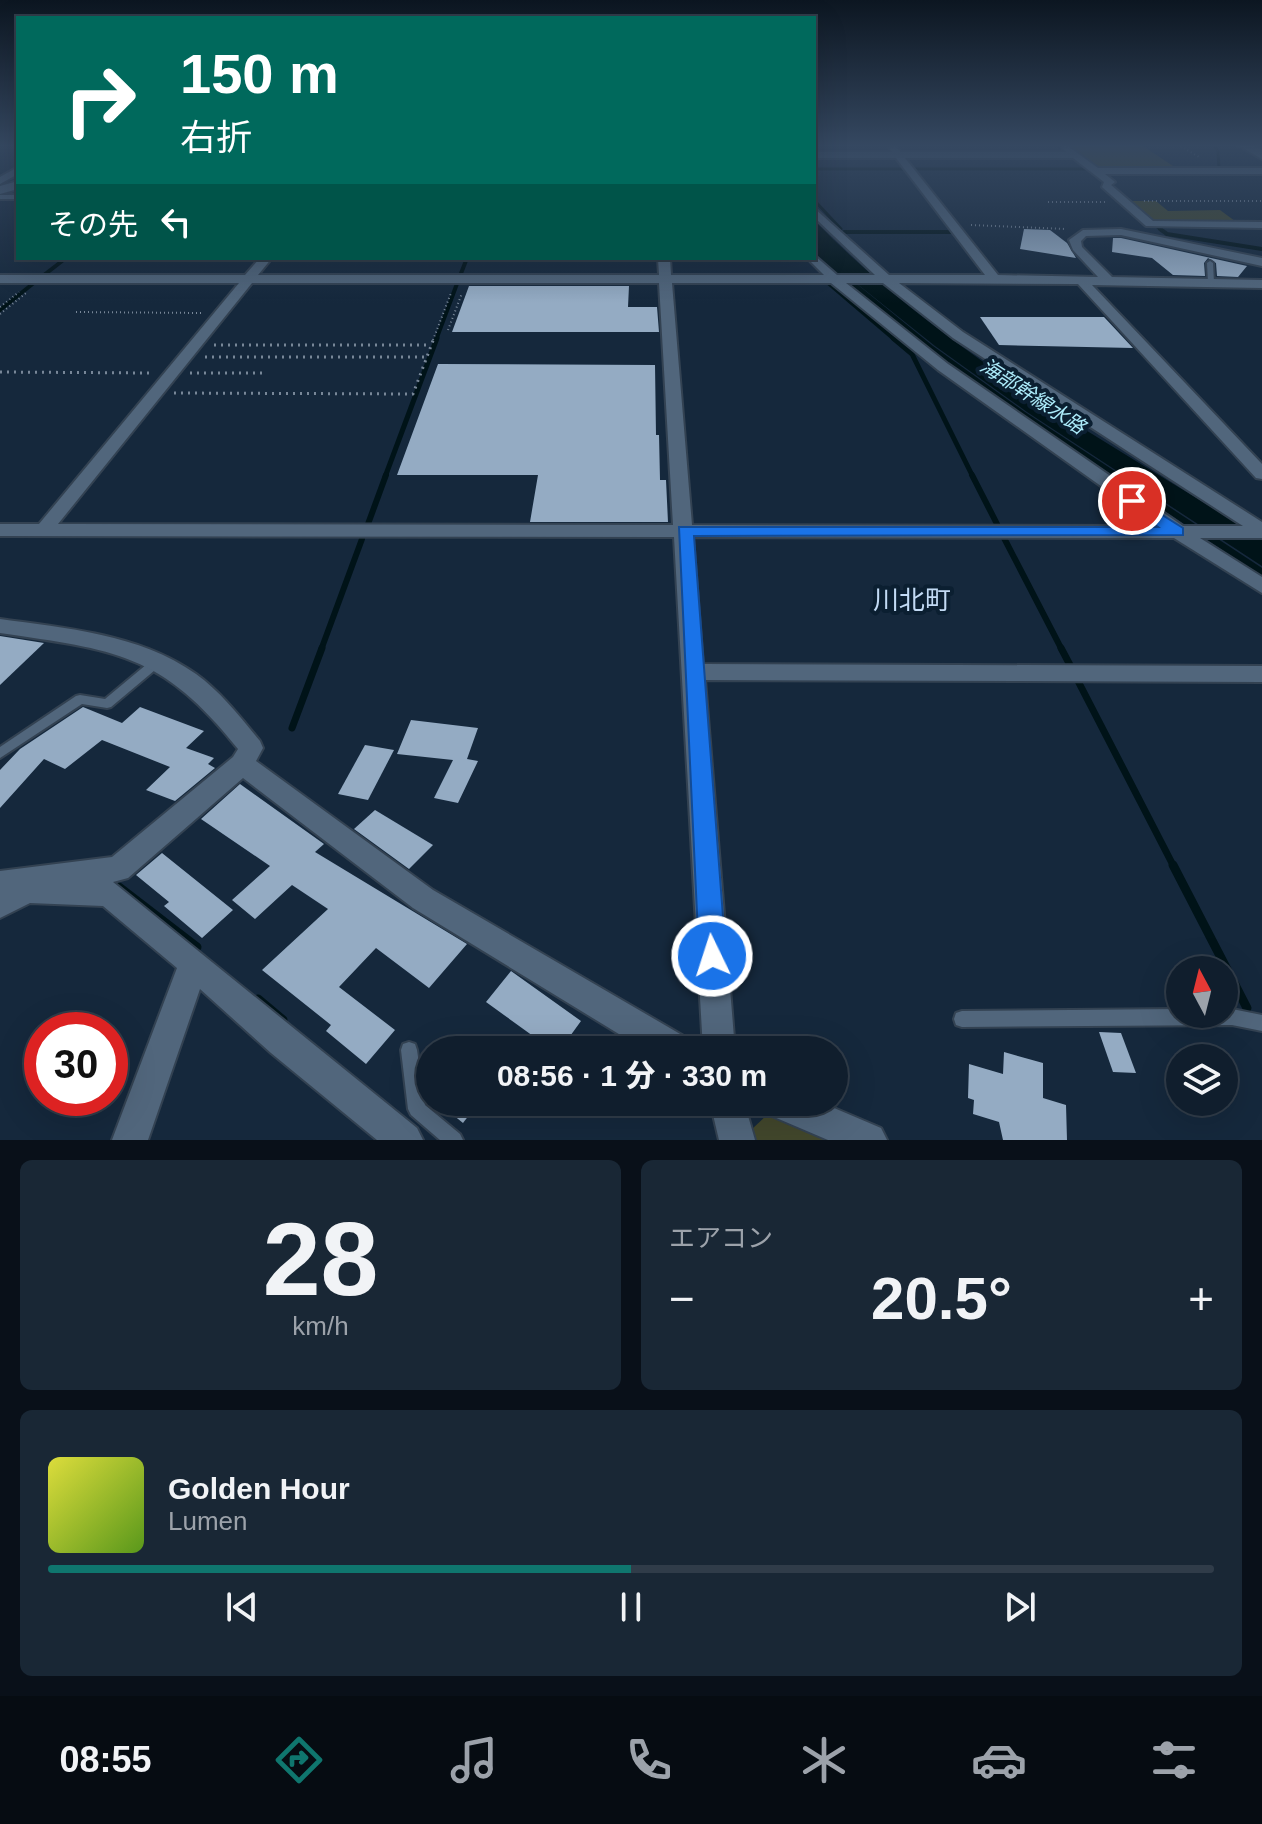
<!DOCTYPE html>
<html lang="ja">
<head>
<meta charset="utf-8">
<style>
  :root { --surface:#101e2d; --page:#192735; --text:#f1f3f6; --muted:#9ca2aa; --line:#303c49; --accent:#0f766e }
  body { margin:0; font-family:Helvetica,"Noto Sans JP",sans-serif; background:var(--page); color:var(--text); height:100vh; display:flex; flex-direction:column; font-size:30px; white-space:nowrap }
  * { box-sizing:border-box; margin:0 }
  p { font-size:26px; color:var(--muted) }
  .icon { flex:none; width:44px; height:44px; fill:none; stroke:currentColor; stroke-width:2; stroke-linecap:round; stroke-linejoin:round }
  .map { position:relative; height:1140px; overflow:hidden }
  .drawer { display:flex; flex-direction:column; gap:20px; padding:20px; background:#091019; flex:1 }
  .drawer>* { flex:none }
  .hud { position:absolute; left:16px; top:16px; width:800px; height:244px; border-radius:0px; box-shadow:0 8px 32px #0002,0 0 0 2px var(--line); background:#00695c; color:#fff; overflow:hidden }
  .needle { width:52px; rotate:353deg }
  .tools { position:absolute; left:1166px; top:956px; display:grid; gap:16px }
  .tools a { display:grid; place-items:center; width:72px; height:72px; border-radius:50%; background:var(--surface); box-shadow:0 8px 32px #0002,0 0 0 2px var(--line); font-size:40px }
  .speed { position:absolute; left:24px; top:1012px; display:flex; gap:16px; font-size:40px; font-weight:700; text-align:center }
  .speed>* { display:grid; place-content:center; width:104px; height:104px; border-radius:50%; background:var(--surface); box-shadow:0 8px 32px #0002,0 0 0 2px var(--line); line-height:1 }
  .speed .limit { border:12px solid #d22; background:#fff; color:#111 }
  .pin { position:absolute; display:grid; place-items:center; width:68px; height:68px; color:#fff; margin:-34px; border:4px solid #fff; border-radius:50%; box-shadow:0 2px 8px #0007 }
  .me { position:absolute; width:88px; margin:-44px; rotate:356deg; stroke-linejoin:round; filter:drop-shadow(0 0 6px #0008) }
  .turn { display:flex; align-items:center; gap:28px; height:168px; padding:0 32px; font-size:36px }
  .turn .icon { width:104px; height:104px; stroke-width:2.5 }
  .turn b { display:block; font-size:56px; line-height:68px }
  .then { display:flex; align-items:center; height:76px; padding:0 32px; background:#0003; gap:16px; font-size:30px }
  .big { font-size:60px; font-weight:800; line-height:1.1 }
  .drawer .card { flex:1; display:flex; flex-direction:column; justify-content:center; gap:12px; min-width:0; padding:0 28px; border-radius:12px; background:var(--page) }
  .drawer .dial { align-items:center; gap:0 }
  .dial b { font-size:104px; line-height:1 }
  .song { display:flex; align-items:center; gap:24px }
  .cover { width:96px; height:96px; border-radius:12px; background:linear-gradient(135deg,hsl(60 70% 55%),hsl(90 70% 35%)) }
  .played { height:8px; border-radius:4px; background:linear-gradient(90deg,var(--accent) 50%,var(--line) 50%) }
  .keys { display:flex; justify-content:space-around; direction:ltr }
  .heat { display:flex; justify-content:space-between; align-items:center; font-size:44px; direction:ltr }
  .drawer .tiles { flex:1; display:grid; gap:20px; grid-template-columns:1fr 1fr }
  .card:last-child { grid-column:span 2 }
  .trip { position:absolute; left:416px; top:1036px; width:432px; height:80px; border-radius:40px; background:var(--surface); box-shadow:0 8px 32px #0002,0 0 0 2px var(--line); font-weight:800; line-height:80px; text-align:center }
  .tabs { display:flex; height:128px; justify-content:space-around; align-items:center; background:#060c12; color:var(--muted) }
  .tabs .icon { width:56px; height:56px }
  .tabs .active { color:var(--accent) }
  .tabs b { font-size:36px; color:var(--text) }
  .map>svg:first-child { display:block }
</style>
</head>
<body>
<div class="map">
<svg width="1262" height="1140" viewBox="0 0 1262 1140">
  <rect width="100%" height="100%" fill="#15283c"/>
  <g fill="#42472c">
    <path d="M 1062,144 L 1140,144 L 1176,168 L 1093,168 Z"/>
    <path d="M 1128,201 L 1156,201 L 1168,211 L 1220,210 L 1239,224 L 1156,224 Z"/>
    <path d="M 769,1113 L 830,1140 L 754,1140 L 751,1130 Z"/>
  </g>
  <path fill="#001318" d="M 814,220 C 941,351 1108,443 1262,538 L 1262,566 L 1027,412 L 935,346 L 841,271 L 933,346 L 1025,412 L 1262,568 L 1262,577 L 926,349 L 814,254 Z"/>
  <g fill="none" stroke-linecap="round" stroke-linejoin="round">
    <g stroke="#001318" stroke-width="3">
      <path d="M 1055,144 L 1067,153"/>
      <path d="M 1212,144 L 1218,151 L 1219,169 L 1213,169"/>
      <path d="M 814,169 L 903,169"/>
      <path d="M 914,169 L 1089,169"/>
      <path d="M 814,200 L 841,229"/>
      <path d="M 1156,226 L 1163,231"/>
    </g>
    <g stroke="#001318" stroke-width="4">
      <path d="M 1160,229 L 1167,234 L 1262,249"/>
      <path d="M 844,232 L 951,232"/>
      <path d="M 44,275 L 66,258"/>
      <path d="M 460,276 L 467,258"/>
      <path d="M 820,282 L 827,282 L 895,340"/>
      <path d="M 0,310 L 35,282"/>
      <path d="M 436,340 L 458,281"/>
    </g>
    <g stroke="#001318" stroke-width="5">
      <path d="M 893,338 L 912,354 L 973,477"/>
      <path d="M 385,477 L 437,338"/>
    </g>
    <g stroke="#001318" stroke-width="6">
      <path d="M 972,475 L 997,524"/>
      <path d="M 368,524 L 386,475"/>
      <path d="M 1003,536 L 1062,650"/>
      <path d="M 321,650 L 362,539"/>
    </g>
    <g stroke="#001318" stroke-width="7">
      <path d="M 1061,648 L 1070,665"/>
      <path d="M 1078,681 L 1174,867"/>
      <path d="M 292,728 L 322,648"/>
    </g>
    <g stroke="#001318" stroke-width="9">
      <path d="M 1173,865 L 1247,1008"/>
      <path d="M 119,887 L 197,947"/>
      <path d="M 258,999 L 283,1020"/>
    </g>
  </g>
  <g fill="#94abc3">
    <path d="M 1024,229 L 1050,230 L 1067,243 L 1076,258 L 1020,249 Z"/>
    <path d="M 1113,238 L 1121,238 L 1247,266 L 1238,277 L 1217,276 L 1216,263 L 1208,258 L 1204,263 L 1205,276 L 1173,275 L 1152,258 L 1112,252 Z"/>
    <path d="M 469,286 L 629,286 L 628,307 L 657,307 L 659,332 L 452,332 Z"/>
    <path d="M 980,317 L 1104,317 L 1133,348 L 999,345 Z"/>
    <path d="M 438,364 L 655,365 L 656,435 L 659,435 L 660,480 L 666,480 L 668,522 L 530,522 L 538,475 L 397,475 Z"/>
    <path d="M 0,636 L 44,643 L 0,685 Z"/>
    <path d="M 83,707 L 122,723 L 140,707 L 204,731 L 186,748 L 214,758 L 208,764 L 215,768 L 175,801 L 146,790 L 170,767 L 102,740 L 65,769 L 44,759 L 0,808 L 0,770 L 20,749 Z"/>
    <path d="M 411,720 L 478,728 L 467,759 L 478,761 L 458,803 L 434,798 L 453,760 L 397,754 Z"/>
    <path d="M 365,745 L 394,750 L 368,800 L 338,794 Z"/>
    <path d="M 240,784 L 324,844 L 315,852 L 467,944 L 429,988 L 376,948 L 339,987 L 395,1030 L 366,1064 L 326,1031 L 331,1025 L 262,970 L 328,909 L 292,885 L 255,919 L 232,900 L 270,866 L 201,819 Z"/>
    <path d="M 375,810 L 433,845 L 409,869 L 354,829 Z"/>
    <path d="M 162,853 L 233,910 L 202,938 L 164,906 L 169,902 L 136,875 Z"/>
    <path d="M 511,971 L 581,1021 L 560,1050 L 522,1050 L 533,1036 L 486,1002 Z"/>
    <path d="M 1099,1032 L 1121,1033 L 1136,1073 L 1113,1072 Z"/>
    <path d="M 1004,1052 L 1043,1063 L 1043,1098 L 1066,1105 L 1067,1140 L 1003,1140 L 999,1122 L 973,1114 L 974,1100 L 968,1098 L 969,1064 L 1003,1074 Z"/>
    <path d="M 437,1102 L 479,1102 L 463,1123 Z"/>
  </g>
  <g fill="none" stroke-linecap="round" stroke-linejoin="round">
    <g stroke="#334252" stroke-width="4">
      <g id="service">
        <rect x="0" y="195" width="18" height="4"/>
        <path d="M 1210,261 L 1213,263 L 1214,283 L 1211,285 L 1208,283 L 1207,263 Z"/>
        <path d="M 157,658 L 161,659 L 163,662 L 161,665 L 111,707 L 107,708 L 82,704 L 0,758 L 0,747 L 76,696 L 80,695 L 105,699 L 153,659 Z"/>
        <path d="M 1180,1009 L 1180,1014 L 1224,1014 L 1224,1009 L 1232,1009 L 1262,1015 L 1262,1031 L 1232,1025 L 962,1027 L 956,1025 L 954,1019 L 956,1013 L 962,1011 Z"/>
        <path d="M 409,1042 L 415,1044 L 417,1050 L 425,1105 L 460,1134 L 463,1140 L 440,1140 L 411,1115 L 408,1109 L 401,1050 L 403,1044 Z"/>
      </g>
    </g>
    <g stroke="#334252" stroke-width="4">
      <g id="minor">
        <path d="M 1066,145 L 1098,168 L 1262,168 L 1262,174 L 1105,174 L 1115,182 L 1111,185 L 1153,221 L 1262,222 L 1262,228 L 1146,226 L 1102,187 L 1104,182 L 1073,158 L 905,158 L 998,275 L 1098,277 L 1073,250 L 1069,240 L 1083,230 L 1121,229 L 1262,258 L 1262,266 L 1121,235 L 1086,236 L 1081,241 L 1082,247 L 1112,277 L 1262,280 L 1262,288 L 1092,285 L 1262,464 L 1262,479 L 1256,478 L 1078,284 L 899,283 L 963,332 L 1262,522 L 1262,538 L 1200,538 L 1262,577 L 1262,593 L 1174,538 L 693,537 L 703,664 L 1262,666 L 1262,682 L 705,680 L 735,1050 L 703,1050 L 674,537 L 0,536 L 0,524 L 39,524 L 239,283 L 0,283 L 0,275 L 245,275 L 260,258 L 272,258 L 258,275 L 659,275 L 658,258 L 670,258 L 671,275 L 824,275 L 807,258 L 814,258 L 814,255 L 837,275 L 875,275 L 814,217 L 814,208 L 889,275 L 985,275 L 896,158 L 814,158 L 814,152 L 892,152 L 890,149 L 894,146 L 901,152 L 1066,152 L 1062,148 ZM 252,283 L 659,283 L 673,525 L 58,524 ZM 672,283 L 831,283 L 938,370 L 1157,526 L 692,525 ZM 846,283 L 883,283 L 953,338 L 1243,526 L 1183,526 L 948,364 Z"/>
        <path d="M 18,167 L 18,174 L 0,184 L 0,177 Z"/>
        <path d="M 0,619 C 65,628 140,634 196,674 C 221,692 240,717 260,741 L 263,748 L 256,761 L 433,890 L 687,1038 L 691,1050 L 645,1050 L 413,908 L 243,778 L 128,878 L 113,882 L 417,1128 L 423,1140 L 377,1140 L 271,1053 L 200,989 L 148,1140 L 112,1140 L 177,968 L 103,906 L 30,903 L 0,918 L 0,871 L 112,857 L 233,757 L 238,749 C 162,653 115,650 0,633 Z"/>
        <path d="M 710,1102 L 744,1102 L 755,1140 L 719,1140 Z"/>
        <path d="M 762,1102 L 820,1102 L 881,1128 L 887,1140 L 828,1140 L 767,1114 Z"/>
      </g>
    </g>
    <g stroke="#334252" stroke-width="4">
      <path id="tertiary" d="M 1236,144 L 1250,144 L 1262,150 L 1262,159 Z"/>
    </g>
    <g stroke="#334252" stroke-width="4">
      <path id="secondary" d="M 18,181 L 18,189 L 0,194 L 0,186 Z"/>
    </g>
    <g stroke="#788798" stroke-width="2" stroke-dasharray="1 3" stroke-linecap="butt">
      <path d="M 1177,144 L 1199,157"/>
      <path d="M 1144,201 L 1262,201"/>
      <path d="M 1048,202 L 1105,202"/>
      <path d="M 971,225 L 1066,229"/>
      <path d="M 0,307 L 19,292"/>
      <path d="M 76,312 L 202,313"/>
      <path d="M 0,314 L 26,293"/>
      <path d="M 448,330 L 462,293"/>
      <path d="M 433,340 L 451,293"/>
    </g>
    <g stroke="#788798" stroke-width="3" stroke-dasharray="2 5" stroke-linecap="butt">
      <path d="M 214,345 L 431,345"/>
      <path d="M 205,357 L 427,357"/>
      <path d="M 0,372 L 150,373"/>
      <path d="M 190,373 L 267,373"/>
      <path d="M 174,393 L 413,394 L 434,338"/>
    </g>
    <use href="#service" fill="#51667c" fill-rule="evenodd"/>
    <use href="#minor" fill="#51667c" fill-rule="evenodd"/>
    <use href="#tertiary" fill="#51667c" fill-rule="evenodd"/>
    <use href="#secondary" fill="#51667c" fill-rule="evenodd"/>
  </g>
  <linearGradient id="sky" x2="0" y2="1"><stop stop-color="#0c1621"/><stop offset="0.48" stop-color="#354861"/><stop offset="1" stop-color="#354861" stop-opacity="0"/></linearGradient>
  <rect width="1262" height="303" fill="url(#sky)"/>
  <path fill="#1a73e8" stroke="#114b97" stroke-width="2" d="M 1132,496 L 1183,528 L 1183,535 L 694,536 L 726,956 L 722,965 L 712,969 L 703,965 L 699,956 L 679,527 L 1158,527 L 1127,505 L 1127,498 Z"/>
  <g text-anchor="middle" stroke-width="8" stroke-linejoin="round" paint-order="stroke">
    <g font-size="20" font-style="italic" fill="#acebfa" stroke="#0b1f31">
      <text transform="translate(1033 396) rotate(33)" y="7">海部幹線水路</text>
    </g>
    <g font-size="26" fill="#c2daf4" stroke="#0b1f31">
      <text x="912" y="609">川北町</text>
    </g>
  </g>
</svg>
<div class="tools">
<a><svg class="needle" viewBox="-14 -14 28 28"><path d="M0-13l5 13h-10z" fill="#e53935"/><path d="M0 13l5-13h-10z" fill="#9ca2aa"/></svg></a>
<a><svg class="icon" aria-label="layers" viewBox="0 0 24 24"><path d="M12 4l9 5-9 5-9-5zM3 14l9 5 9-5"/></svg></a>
</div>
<div class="speed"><div class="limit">30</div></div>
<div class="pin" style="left:1132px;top:501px;background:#d93025"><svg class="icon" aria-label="arrive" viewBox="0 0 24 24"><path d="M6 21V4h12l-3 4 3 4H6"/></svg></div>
<svg class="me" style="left:712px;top:956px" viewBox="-20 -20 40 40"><circle r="17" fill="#1a73e8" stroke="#fff" stroke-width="3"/><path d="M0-11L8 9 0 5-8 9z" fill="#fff"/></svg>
<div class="trip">08:56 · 1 分 · 330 m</div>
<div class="hud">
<div class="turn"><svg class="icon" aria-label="right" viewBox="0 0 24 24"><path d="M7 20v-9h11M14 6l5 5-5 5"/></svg><div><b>150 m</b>右折</div></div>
<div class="then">その先<svg class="icon" aria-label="left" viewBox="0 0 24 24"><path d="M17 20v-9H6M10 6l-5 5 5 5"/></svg></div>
</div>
</div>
<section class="drawer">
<div class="tiles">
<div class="card dial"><b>28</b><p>km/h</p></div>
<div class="card"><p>エアコン</p>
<div class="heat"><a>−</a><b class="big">20.5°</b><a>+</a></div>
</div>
<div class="card">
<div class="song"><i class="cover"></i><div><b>Golden Hour</b><p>Lumen</p></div></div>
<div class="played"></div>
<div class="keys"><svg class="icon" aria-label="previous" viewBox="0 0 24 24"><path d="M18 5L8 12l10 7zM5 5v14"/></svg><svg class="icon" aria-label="pause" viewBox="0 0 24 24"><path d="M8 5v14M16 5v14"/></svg><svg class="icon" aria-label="next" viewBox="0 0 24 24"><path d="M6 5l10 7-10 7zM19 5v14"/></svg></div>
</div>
</div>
</section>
<nav class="tabs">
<b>08:55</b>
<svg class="icon active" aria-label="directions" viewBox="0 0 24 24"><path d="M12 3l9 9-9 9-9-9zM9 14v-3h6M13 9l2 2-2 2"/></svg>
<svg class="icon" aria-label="music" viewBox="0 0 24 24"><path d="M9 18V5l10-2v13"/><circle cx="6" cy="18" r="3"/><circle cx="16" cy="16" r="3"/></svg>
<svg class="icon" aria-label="phone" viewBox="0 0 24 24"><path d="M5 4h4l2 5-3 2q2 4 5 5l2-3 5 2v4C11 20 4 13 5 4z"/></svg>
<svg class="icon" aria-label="climate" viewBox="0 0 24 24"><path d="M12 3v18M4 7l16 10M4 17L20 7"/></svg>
<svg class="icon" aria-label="car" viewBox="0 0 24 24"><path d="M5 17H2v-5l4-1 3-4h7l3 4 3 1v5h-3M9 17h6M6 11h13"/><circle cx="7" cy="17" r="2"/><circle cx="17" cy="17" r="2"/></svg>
<svg class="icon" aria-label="filters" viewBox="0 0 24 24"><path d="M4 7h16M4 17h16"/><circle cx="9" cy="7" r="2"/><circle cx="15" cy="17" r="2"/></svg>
</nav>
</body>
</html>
